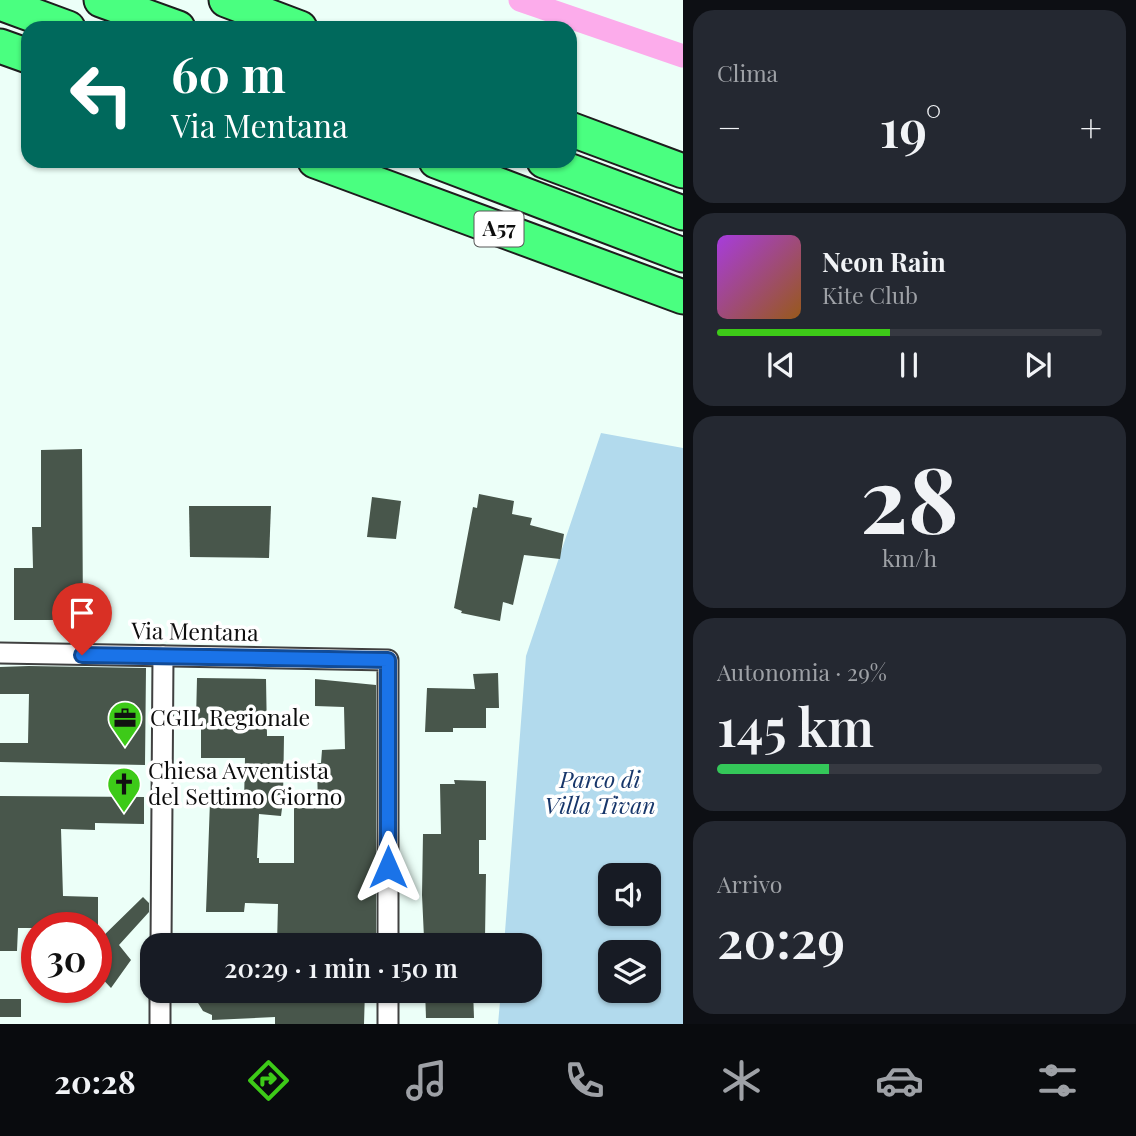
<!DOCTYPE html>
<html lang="it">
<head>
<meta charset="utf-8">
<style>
  :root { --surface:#171b24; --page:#242831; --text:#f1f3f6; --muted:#9ea1a6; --line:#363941; --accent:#3dca18 }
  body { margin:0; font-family:"Playfair Display",serif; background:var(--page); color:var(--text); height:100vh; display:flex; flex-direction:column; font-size:26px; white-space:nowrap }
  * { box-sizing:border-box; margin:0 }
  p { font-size:23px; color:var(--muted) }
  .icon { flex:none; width:38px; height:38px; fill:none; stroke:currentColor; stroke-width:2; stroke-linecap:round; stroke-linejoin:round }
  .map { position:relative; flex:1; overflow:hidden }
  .drawer { display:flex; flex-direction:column; gap:10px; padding:10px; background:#0d0f14; width:453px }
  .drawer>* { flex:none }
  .top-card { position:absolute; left:21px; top:21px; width:556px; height:147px; border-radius:21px; box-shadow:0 2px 5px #0004; background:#00695c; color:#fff; overflow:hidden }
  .buttons { position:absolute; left:598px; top:863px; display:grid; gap:14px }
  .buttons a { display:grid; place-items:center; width:63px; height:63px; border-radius:14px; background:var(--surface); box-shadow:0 2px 5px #0004; font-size:35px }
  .speed { position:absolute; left:21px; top:912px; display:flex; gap:14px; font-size:35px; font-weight:700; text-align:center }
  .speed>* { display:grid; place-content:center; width:91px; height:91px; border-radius:50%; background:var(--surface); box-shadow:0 2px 5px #0004; line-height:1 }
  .speed .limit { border:10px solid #d22; background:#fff; color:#111 }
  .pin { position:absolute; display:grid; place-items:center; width:60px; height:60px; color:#fff; margin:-72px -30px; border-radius:50% 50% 50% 0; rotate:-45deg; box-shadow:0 0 7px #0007 }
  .pin .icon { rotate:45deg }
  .me { position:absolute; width:77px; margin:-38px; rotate:0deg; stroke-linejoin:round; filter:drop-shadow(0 0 5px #0008) }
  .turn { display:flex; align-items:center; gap:24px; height:147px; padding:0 35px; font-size:32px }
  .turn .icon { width:91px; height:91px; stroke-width:2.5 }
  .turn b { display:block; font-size:49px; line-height:60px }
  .big { font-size:52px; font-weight:600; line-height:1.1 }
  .drawer .card { flex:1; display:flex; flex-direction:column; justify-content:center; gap:10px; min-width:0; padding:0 24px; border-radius:21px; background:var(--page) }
  .drawer .dial { align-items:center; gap:0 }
  .dial b { font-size:91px; line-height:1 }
  .song { display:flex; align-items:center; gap:21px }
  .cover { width:84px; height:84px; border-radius:10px; background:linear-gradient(135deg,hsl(280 70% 55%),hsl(30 70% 35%)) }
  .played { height:7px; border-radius:4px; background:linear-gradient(90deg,var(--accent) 45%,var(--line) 45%) }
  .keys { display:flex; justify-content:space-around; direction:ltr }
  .heat { display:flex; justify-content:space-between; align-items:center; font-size:38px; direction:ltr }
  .charge { height:10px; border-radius:5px; background:linear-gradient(90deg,#34c759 29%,var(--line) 0) }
  .trip { position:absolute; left:140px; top:933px; width:402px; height:70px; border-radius:21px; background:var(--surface); box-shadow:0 2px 5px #0004; font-weight:600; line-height:70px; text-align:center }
  .dock { display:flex; height:112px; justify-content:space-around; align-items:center; background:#090b0e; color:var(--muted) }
  .dock .icon { width:49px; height:49px }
  .dock .current { color:var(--accent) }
  .dock b { font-size:32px; color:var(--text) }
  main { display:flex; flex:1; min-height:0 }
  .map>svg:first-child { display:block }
</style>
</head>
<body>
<main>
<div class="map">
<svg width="683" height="1024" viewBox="0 0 683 1024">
  <rect width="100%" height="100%" fill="#ecfff8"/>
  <path fill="#b2daed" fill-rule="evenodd" d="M 601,433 L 683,448 L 683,1024 L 498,1024 L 501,991 L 530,990 L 530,945 L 504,945 L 526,656 ZM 611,875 L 649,875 L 649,914 L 611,914 ZM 611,952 L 649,952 L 649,990 L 611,990 Z"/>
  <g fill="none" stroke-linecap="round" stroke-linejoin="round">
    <path stroke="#fcaceb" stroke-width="23" d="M 520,0 L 683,56"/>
  </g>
  <g fill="#48564b">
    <path d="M 82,449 L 83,620 L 14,620 L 14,568 L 33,568 L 32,527 L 41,527 L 41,450 Z"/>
    <path d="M 479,494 L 514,501 L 512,514 L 532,518 L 530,525 L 564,534 L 560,559 L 524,555 L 513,605 L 503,602 L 500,621 L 461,613 L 462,611 L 454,608 L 473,507 L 477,508 Z"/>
    <path d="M 372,497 L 401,501 L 396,539 L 367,537 Z"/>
    <path d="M 189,506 L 271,506 L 269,558 L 190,557 Z"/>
    <path d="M 29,666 L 146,668 L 145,765 L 0,762 L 0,743 L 28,743 L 29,694 L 0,694 L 0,667 Z"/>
    <path d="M 498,673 L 499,708 L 486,708 L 486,728 L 453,728 L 453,732 L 425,732 L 427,688 L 475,689 L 473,674 Z"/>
    <path d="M 197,678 L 266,679 L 267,736 L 284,736 L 283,801 L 281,816 L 259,814 L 257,858 L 259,858 L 259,863 L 294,863 L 294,808 L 318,808 L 317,763 L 321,763 L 322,750 L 345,749 L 344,707 L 315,706 L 315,679 L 376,685 L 376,945 L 277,945 L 278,904 L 245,903 L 244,912 L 206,912 L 210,801 L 244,802 L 245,758 L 201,758 L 201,719 L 196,720 Z"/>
    <path d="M 454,780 L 486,781 L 486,840 L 479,840 L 479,874 L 486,874 L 485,938 L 424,938 L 422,895 L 423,834 L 441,834 L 440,784 L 455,784 Z"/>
    <path d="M 0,796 L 144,797 L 144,824 L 95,823 L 95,830 L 61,829 L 63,896 L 98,897 L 98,928 L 18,928 L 17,951 L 0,951 Z"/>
    <path d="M 143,897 L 149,903 L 149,912 L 119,945 L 131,960 L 111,988 L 96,972 L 96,943 Z"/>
    <path d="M 190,990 L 365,990 L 364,1024 L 275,1024 L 275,1017 L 212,1020 L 212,1015 L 203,1011 Z"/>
    <path d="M 425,990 L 473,990 L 474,1018 L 426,1018 Z"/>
    <rect x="0" y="999" width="21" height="18"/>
  </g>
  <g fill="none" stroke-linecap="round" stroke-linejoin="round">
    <g stroke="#404040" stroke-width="23">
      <g id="minor">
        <path d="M 0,653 L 388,660 L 388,945"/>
        <path d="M 161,945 L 163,656"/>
        <path d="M 160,1024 L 160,990"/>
        <path d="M 388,1024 L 388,990"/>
      </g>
    </g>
    <g stroke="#1e1e1e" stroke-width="37">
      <g id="motorway">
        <path d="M 101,0 L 178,28"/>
        <path d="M 226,0 L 300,28"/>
        <path d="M 0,3 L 68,28"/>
        <path d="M 0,46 L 28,56"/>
        <path d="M 570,129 L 683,171"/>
        <path d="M 315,161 L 683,297"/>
        <path d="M 436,161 L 683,255"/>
        <path d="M 544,161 L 683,213"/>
      </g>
    </g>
    <use href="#minor" stroke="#fff" stroke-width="19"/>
    <use href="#motorway" stroke="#4aff80" stroke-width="33"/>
  </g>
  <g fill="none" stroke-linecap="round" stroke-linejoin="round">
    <g stroke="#114b97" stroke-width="18">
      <path id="route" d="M 82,655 L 388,660 L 388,867"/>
    </g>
    <use href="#route" stroke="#1a73e8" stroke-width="12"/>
  </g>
  <defs>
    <g id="office-pin" transform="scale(1.75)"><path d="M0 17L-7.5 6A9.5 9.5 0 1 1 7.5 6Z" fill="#3dca18" stroke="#fff"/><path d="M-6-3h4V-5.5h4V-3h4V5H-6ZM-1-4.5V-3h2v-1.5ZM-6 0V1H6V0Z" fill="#111"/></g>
    <g id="church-pin" transform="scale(1.75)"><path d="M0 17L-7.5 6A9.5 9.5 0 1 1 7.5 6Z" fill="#3dca18" stroke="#fff"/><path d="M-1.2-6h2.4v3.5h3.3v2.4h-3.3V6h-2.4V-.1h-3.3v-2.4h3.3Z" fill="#111"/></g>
  </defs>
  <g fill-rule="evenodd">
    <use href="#office-pin" x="125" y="718"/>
    <use href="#church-pin" x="124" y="784"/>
  </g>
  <g text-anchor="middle" stroke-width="7" stroke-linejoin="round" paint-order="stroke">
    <rect fill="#fff" stroke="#565656" stroke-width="2" x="474.5" y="211.5" width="49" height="35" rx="5"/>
    <g font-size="21" font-weight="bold" fill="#0d0d0d">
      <text x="499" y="236">A57</text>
    </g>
    <g font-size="23" fill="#0d0d0d" stroke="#fff">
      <text transform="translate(195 632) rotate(1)" y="8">Via Mentana</text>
    </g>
    <g font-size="23" fill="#0d0d0d" stroke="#fff" text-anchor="start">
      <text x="150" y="726">CGIL Regionale</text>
      <text x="148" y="779">Chiesa Avventista<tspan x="148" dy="26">del Settimo Giorno</tspan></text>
    </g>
    <g font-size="23" font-style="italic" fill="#17366a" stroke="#fff">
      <text x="600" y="788">Parco di<tspan x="600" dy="26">Villa Tivan</tspan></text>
    </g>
  </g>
</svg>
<div class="buttons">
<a><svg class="icon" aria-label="sound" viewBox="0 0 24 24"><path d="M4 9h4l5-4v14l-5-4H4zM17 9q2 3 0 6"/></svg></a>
<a><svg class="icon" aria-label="layers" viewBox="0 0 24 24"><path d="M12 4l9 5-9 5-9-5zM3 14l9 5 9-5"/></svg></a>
</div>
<div class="speed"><div class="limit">30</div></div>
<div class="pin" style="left:82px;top:655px;background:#d93025"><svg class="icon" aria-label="arrive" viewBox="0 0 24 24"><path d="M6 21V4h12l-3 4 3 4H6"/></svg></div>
<svg class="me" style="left:388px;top:867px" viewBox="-20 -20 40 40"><path d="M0-17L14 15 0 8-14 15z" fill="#1a73e8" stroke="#fff" stroke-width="4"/></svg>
<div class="trip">20:29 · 1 min · 150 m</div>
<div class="top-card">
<div class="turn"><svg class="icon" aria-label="left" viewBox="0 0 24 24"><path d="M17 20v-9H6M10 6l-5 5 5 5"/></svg><div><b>60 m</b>Via Mentana</div></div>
</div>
</div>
<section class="drawer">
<div class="card"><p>Clima</p>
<div class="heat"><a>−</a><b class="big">19°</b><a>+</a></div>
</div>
<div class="card">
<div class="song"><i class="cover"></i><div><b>Neon Rain</b><p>Kite Club</p></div></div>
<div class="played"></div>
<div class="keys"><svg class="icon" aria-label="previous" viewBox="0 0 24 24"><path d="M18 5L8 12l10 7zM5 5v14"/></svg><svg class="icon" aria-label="pause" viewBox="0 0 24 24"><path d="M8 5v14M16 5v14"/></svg><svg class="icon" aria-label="next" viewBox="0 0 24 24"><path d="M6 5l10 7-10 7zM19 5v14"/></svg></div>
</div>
<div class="card dial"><b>28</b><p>km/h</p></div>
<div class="card"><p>Autonomia · 29%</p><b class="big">145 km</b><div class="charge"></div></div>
<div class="card"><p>Arrivo</p><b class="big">20:29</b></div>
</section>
</main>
<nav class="dock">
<b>20:28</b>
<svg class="icon current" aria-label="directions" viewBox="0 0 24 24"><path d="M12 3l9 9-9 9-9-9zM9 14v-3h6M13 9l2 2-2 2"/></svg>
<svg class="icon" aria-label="music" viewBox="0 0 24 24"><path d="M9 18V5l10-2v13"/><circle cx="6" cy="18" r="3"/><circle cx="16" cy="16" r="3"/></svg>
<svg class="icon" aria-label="phone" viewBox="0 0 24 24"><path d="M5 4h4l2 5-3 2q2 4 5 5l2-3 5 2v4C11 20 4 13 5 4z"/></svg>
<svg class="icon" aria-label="climate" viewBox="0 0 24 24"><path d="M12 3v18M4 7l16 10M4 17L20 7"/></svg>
<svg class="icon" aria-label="car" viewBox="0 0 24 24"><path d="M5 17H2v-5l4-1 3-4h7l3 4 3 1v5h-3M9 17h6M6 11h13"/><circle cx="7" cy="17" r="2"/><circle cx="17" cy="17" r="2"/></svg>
<svg class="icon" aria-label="filters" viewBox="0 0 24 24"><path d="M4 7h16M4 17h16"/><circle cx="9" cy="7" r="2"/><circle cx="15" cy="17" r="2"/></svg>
</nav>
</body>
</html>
